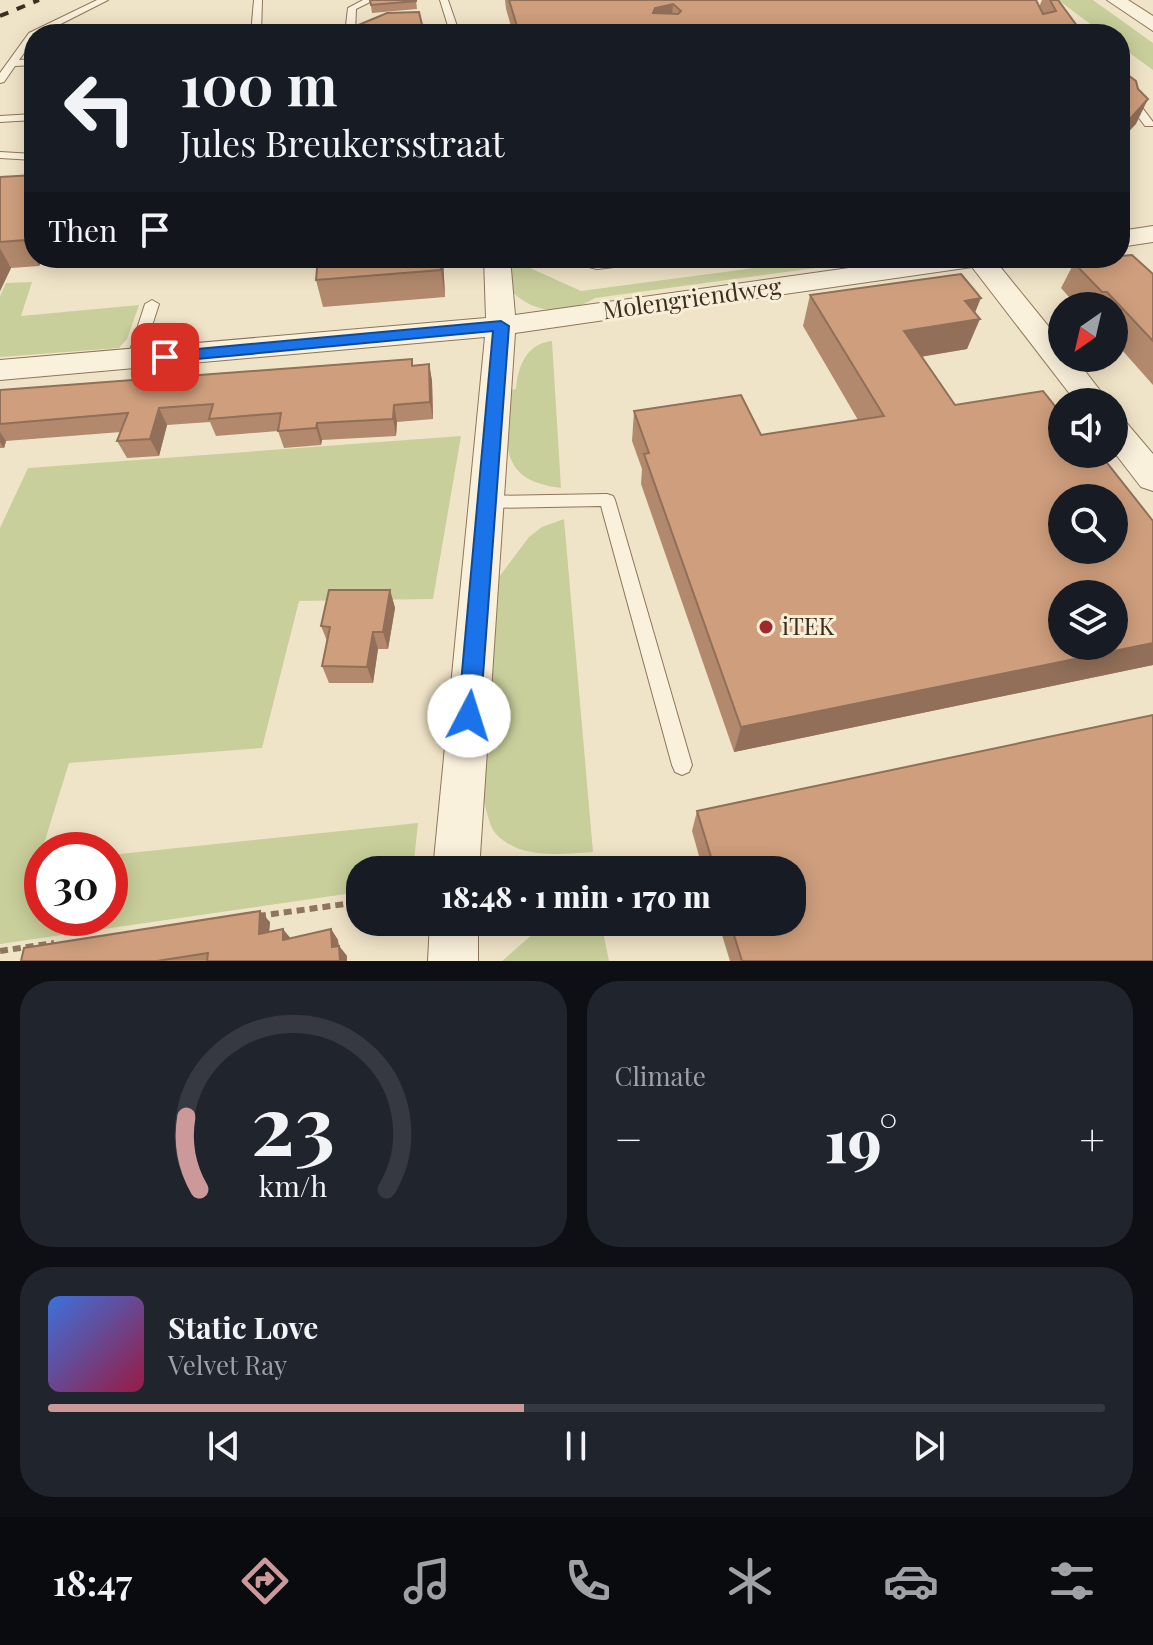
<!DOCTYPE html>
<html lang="en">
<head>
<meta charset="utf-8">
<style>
  :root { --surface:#171b24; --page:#20242c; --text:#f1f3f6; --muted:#9ea1a6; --line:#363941; --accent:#cc999b }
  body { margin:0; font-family:"Playfair Display",serif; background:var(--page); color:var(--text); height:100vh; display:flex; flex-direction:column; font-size:30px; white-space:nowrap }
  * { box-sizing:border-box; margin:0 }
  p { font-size:26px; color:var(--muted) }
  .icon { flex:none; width:44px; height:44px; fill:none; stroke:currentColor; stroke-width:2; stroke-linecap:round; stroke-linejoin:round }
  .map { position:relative; height:961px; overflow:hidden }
  .side { display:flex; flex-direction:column; gap:20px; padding:20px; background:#0d0f14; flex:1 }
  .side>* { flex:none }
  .top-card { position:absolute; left:24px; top:24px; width:1106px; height:244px; border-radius:32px; box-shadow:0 4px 20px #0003; background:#171b24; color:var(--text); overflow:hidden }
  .needle { width:52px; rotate:214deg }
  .buttons { position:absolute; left:1048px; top:292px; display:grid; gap:16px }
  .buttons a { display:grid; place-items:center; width:80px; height:80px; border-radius:50%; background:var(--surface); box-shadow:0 4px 20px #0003; font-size:40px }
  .speed { position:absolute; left:24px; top:832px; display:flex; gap:16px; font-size:40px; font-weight:700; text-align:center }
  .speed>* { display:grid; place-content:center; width:104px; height:104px; border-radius:50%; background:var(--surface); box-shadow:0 4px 20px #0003; line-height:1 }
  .speed .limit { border:12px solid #d22; background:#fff; color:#111 }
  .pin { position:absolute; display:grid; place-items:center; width:68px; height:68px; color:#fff; margin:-34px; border-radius:16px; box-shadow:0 4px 12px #0006 }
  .me { position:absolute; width:88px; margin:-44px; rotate:5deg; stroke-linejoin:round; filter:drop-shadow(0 0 6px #0008) }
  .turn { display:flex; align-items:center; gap:28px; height:168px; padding:0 24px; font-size:36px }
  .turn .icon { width:104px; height:104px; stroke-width:2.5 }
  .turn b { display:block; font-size:56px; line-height:68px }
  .then { display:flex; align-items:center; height:76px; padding:0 24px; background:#0003; gap:16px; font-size:30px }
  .big { font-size:60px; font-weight:800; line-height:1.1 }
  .side .tile { flex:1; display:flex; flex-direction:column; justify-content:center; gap:12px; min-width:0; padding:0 28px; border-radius:32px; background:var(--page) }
  .side .dial { align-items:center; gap:0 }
  .dial svg { height:208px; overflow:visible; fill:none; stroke:var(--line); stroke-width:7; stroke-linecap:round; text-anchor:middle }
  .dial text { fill:var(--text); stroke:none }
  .song { display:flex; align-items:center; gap:24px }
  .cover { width:96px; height:96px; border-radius:12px; background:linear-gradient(135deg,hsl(220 70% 55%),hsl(340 70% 35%)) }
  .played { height:8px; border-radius:4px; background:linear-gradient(90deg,var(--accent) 45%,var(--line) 45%) }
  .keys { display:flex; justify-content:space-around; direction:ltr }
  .heat { display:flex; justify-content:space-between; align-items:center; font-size:44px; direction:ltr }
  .side .tiles { flex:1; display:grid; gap:20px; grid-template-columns:1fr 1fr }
  .tile:last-child { grid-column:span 2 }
  .trip { position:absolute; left:346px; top:856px; width:460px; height:80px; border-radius:32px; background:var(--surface); box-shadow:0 4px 20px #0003; font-weight:800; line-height:80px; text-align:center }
  .menu { display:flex; height:128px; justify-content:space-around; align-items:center; background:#090b0e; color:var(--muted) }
  .menu .icon { width:56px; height:56px }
  .menu .selected { color:var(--accent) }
  .menu b { font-size:36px; color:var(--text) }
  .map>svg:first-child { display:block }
</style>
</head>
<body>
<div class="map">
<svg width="1153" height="961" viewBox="0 0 1153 961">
  <rect width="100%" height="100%" fill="#f0e4c8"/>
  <g fill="#c9cf9b">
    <path d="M 1058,0 L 1093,0 L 1153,43 L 1153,70 L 1120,46 L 1120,34 L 1104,34 Z"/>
    <path d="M 508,258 L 581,291 L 830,258 L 890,258 L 595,298 C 565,316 531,315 507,286 Z"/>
    <path d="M 32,282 L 21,316 L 139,305 L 127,339 L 119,348 L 0,357 L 0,296 L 6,283 Z"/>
    <path d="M 552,341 L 561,488 C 496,481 506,440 509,390 L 516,389 C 518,366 526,344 552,341 Z"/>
    <path d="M 461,436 L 433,599 L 299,601 L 262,748 L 69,763 L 42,850 L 42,918 L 110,918 L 110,855 L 418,823 L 413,870 L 360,870 L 360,892 L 0,944 L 0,528 L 28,468 Z"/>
    <path d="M 564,519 L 593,852 C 560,854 521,860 496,834 C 489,826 486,808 483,798 L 499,577 L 529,537 L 542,527 Z"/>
    <path d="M 570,922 L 601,922 L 609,961 L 502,961 L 535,932 Z"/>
  </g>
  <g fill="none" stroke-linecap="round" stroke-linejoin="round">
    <g stroke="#8d765c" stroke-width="2">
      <g id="service">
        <path d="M 97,0 L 108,0 L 41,34 L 34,34 L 34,39 L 19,60 L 34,59 L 34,65 L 15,66 L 4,82 L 0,83 L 0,73 L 29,33 Z"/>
        <path d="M 254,0 L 262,0 L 261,34 L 251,34 Z"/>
        <path d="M 363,0 L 374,0 L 356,9 L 355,34 L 345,34 L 348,8 Z"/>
        <path d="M 440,0 L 448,0 L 457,26 L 492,34 L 453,31 L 384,34 L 389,31 L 448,26 Z"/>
        <path d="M 1120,91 L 1138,102 L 1153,122 L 1153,126 L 1145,126 L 1130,106 L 1120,99 Z"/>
        <path d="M 34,114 L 34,120 L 0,122 L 0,116 Z"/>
        <path d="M 0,152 L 34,154 L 34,160 L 0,158 Z"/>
        <path d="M 562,258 L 597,261 L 663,258 L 657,262 L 597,269 L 564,261 Z"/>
        <path d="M 152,300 L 159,304 L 141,360 L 139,363 L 129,363 L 127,360 L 145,304 Z"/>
        <path d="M 607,494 L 613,496 L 615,500 L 692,765 L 689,772 L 682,775 L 675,772 L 672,765 L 601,506 L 487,508 L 481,506 L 479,502 L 481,498 L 487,496 Z"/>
      </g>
    </g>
    <g stroke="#8d765c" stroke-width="2">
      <g id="minor">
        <path d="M 1107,0 L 1128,0 L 1153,16 L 1153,31 Z"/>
        <path d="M 1153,226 L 1153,242 L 1120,247 L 1120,231 Z"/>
        <path d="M 484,258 L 510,258 L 515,315 L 920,258 L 993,258 L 1062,343 L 1062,358 L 1075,358 L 1109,402 L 1076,402 L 972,267 L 515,333 L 479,870 L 433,870 L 485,337 L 0,380 L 0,360 L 486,318 Z"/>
        <path d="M 1114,417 L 1125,421 L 1153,454 L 1153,491 L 1141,487 L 1114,452 Z"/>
        <path d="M 430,922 L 478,922 L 478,961 L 428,961 Z"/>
      </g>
    </g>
    <g stroke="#8d765c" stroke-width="6" stroke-dasharray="8 5" stroke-linecap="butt">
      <path d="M 258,916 L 360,902"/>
      <path d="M 0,951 L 54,943"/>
    </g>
    <use href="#service" fill="#faf1dc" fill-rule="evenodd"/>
    <use href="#minor" fill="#faf1dc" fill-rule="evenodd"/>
    <path stroke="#3d2e20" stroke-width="4" stroke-dasharray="9 9" stroke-linecap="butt" d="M 0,16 L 39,0"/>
  </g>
  <g fill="#b2896c">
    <path d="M 370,0 L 416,0 L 417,9 L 372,13 Z"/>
    <path d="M 505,0 L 1036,0 L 1039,7 L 1042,0 L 1058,0 L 1083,34 L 511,26 L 506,9 Z"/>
    <path d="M 34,175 L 34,258 L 43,258 L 39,266 L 11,268 L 0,291 L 0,177 Z"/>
    <path d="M 318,258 L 443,258 L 445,297 L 323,307 L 316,280 Z"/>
    <path d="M 1074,263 L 1153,274 L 1153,385 L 1114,341 L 1114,306 L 1077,306 L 1061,288 Z"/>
    <path d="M 810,295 L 975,313 L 967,349 L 921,357 L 955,405 L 1059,411 L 1153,521 L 1153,665 L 734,752 L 641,484 L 642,469 L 632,441 L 634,411 L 761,435 L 858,420 L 803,326 Z"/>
    <path d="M 429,364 L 432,381 L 433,419 L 397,422 L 396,436 L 322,440 L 321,445 L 284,448 L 278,431 L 216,436 L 210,422 L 167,425 L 159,456 L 127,458 L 117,441 L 121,432 L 6,441 L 4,448 L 0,448 L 0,390 Z"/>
    <path d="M 390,590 L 395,608 L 388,649 L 378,649 L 373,683 L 329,683 L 322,666 L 327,641 L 321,626 Z"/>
    <path d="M 697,811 L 1153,961 L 730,961 L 718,922 L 792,922 L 792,870 L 703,870 L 692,831 Z"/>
    <path d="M 270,922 L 269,932 L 290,938 L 331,929 L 338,940 L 339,946 L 347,956 L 347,961 L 21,961 Z"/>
  </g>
  <g fill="#916f58">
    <path d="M 673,4 L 671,27 L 653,13 L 655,8 Z"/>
    <path d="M 1148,99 L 1136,124 L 1120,141 L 1120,130 Z"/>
    <path d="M 33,224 L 34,225 L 34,256 L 26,240 Z"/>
    <path d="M 0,248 L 11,268 L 0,291 Z"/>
    <path d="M 35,258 L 43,258 L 39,266 Z"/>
    <path d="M 441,258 L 443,258 L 445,297 L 441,270 Z"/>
    <path d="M 981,298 L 972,320 L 980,319 L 967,349 L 893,361 L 904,331 L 965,301 Z"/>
    <path d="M 429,364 L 432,381 L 433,419 L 430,402 Z"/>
    <path d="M 394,405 L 397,422 L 396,436 L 393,419 Z"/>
    <path d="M 159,408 L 167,425 L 159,456 L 150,439 Z"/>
    <path d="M 317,423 L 322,440 L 321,445 L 316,428 Z"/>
    <path d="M 0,432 L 6,441 L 4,448 L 0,442 Z"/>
    <path d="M 390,590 L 395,608 L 388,649 L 383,632 Z"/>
    <path d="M 373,632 L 378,649 L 373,683 L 367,667 Z"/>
    <path d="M 1153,643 L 1153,665 L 734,752 L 741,727 Z"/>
    <path d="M 260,911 L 270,922 L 268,944 L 259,934 Z"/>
    <path d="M 283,929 L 292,940 L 283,940 Z"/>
    <path d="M 331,929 L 338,940 L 339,957 L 332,947 Z"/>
    <path d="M 339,946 L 347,956 L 347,961 L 340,961 Z"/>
  </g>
  <g fill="#cf9f7d" stroke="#916f58" stroke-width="2" fill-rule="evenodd">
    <path d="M 370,0 L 416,0 L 416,1 L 371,5 Z"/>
    <path d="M 509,0 L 1036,0 L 1043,14 L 1056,11 L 1050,0 L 1058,0 L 1083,34 L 490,34 L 490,28 L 517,26 ZM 673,4 L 681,11 L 678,14 L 653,13 L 655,8 Z"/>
    <path d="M 419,12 L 424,33 L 455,31 L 456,34 L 337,34 L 387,13 Z"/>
    <path d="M 1120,69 L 1136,81 L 1138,89 L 1148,99 L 1120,130 Z"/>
    <path d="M 34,175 L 34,223 L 26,240 L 0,242 L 0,177 Z"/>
    <path d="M 1132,255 L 1153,274 L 1153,341 L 1107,292 L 1102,292 L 1074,263 L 1109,258 L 1120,258 L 1120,256 Z"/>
    <path d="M 318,258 L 441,258 L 441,270 L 316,280 Z"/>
    <path d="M 961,274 L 981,298 L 965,301 L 980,319 L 904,331 L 955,405 L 1043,391 L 1059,411 L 1062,410 L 1062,454 L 1100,454 L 1153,521 L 1153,643 L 741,727 L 644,454 L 649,453 L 634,411 L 741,395 L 761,435 L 884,416 L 810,295 ZM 1062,498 L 1114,498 L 1114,550 L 1062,550 ZM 1062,594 L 1114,594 L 1114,646 L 1062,646 Z"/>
    <path d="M 412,359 L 412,366 L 429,364 L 430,402 L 394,405 L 393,419 L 317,423 L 316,428 L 278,431 L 281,413 L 209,419 L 213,404 L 159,408 L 150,439 L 117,441 L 128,413 L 0,424 L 0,390 Z"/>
    <path d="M 329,590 L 390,590 L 383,632 L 373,632 L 367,667 L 322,666 L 330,627 L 321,626 Z"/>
    <path d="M 1153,715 L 1153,961 L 742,961 L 730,922 L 792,922 L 792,870 L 715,870 L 697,811 Z"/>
    <path d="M 260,911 L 259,934 L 283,929 L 283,940 L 331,929 L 332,947 L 339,946 L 340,961 L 207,961 L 208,953 L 157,961 L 21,961 L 24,948 Z"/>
  </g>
  <path fill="#1a73e8" stroke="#114b97" stroke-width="2" d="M 501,321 L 509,326 L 480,716 L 477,723 L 469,726 L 461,723 L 458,716 L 493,331 L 165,362 L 157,357 L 165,352 Z"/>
  <circle fill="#9e2a2b" stroke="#f7eed8" stroke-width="3" cx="766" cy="627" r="8"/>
  <g text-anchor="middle" stroke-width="6" stroke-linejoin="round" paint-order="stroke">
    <g font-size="24" fill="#3d2e20" stroke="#f7eed8">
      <text transform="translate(692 299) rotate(-8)" y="8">Molengriendweg</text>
    </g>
    <g font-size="24" fill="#3d2e20" stroke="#f7eed8" text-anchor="start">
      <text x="782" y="635">iTEK</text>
    </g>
  </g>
</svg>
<div class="buttons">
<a><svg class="needle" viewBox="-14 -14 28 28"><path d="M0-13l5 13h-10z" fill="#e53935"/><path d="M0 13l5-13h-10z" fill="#9ea1a6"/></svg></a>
<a><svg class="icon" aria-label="sound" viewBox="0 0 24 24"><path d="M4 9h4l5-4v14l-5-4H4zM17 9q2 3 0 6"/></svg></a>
<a><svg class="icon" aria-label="search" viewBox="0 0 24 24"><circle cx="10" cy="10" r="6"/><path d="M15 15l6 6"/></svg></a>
<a><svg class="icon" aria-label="layers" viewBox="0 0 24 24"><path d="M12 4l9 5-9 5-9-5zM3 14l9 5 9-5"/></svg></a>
</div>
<div class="speed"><div class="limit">30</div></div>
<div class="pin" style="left:165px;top:357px;background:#d93025"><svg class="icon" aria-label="arrive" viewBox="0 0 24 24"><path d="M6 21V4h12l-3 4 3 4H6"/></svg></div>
<svg class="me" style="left:469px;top:716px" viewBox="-20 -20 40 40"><circle r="19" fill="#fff"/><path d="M0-13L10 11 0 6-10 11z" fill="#1a73e8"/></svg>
<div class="trip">18:48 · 1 min · 170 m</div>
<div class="top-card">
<div class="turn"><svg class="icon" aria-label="left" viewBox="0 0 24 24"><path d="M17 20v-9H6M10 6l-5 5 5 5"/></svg><div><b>100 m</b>Jules Breukersstraat</div></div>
<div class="then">Then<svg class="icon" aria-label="arrive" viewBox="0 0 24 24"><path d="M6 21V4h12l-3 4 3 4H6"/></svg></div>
</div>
</div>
<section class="side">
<div class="tiles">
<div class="tile dial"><svg viewBox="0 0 100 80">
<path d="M14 69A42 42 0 1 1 86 69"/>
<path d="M14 69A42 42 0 0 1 9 41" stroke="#cc999b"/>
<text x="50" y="56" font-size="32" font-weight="700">23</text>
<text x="50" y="72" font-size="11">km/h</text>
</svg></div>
<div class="tile"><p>Climate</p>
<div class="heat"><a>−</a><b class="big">19°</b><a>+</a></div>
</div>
<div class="tile">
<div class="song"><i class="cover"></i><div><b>Static Love</b><p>Velvet Ray</p></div></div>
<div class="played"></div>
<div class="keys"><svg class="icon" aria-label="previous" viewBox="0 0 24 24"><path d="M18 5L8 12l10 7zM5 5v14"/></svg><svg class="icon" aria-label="pause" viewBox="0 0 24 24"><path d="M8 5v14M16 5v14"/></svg><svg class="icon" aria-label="next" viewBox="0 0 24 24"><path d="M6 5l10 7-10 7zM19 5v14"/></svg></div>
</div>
</div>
</section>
<nav class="menu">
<b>18:47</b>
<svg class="icon selected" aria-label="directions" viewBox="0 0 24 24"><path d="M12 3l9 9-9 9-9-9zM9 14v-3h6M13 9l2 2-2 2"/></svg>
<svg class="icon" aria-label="music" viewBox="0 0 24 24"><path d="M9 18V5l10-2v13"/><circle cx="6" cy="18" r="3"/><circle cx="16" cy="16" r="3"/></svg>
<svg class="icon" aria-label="phone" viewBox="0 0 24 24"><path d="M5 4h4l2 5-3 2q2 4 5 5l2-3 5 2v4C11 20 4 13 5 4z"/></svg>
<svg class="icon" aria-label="climate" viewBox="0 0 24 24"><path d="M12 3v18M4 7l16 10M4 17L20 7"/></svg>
<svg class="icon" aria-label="car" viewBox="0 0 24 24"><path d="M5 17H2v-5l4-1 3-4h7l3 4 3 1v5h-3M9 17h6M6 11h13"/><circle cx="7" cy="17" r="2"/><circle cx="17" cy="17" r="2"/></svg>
<svg class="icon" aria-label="filters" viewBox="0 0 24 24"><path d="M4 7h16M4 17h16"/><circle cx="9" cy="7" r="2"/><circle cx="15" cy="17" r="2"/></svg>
</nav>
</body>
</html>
